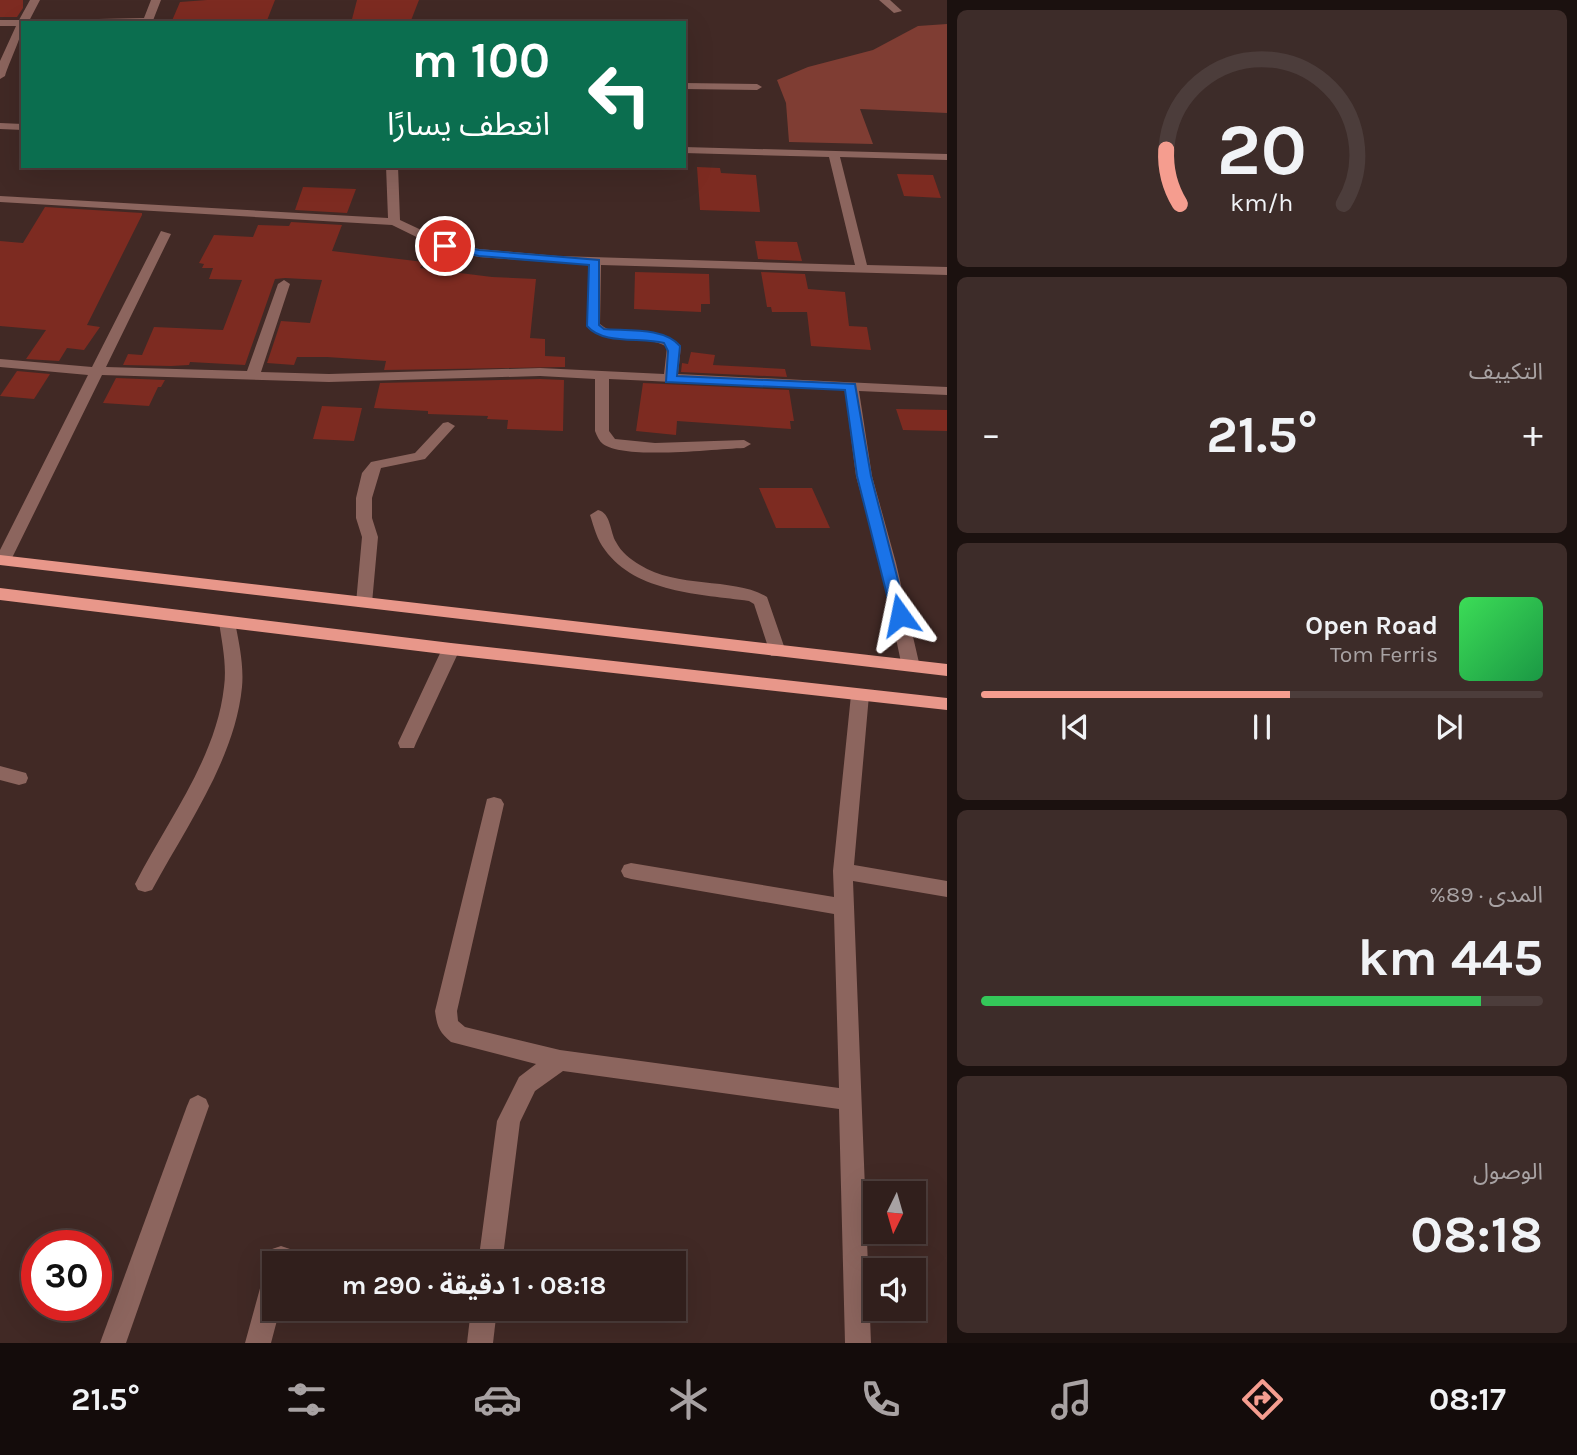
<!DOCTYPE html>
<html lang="ar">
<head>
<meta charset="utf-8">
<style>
  :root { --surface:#311f1c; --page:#3d2c29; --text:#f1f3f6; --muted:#a8a2a3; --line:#4c3d3b; --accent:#f59d8f }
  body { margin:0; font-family:Karla,"Noto Sans Arabic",sans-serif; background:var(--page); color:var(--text); direction:rtl; height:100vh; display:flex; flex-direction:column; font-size:26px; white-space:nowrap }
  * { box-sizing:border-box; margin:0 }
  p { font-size:23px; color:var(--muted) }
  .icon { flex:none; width:38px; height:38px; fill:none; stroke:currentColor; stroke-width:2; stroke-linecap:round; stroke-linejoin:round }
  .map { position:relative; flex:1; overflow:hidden; direction:ltr }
  .drawer { display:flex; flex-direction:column; gap:10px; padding:10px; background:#1b110f; width:630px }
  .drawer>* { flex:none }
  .banner { position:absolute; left:21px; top:21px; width:665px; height:147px; border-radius:0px; box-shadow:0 7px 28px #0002,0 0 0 2px var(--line); direction:rtl; background:#0b6e4f; color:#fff; overflow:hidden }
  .needle { width:46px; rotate:185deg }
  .controls { position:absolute; left:863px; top:1181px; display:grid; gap:14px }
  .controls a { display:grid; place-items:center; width:63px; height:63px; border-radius:0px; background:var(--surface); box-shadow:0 7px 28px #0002,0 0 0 2px var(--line); font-size:35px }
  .speed { position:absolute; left:21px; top:1230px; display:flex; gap:14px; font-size:35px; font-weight:700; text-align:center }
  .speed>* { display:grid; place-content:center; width:91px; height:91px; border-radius:50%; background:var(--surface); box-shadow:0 7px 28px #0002,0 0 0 2px var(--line); line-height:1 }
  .speed .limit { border:10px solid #d22; background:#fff; color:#111 }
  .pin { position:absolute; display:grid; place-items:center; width:60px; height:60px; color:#fff; margin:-30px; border:4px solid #fff; border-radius:50%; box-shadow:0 2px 7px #0007 }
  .me { position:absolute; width:77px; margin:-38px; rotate:348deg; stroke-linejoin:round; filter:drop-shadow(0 0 5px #0008) }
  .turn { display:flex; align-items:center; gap:24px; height:147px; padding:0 21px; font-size:32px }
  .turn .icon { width:91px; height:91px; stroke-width:2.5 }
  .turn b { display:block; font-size:49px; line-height:60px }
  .big { font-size:52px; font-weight:700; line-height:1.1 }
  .drawer .widget { flex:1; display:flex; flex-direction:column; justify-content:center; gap:10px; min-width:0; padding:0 24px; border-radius:10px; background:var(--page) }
  .drawer .dial { align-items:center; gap:0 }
  .dial svg { height:182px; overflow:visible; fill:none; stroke:var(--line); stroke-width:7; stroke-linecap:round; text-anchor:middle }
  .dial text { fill:var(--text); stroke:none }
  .song { display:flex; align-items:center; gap:21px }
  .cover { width:84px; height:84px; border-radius:10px; background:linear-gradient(135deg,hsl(130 70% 55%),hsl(140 70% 35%)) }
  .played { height:7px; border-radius:4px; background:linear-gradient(90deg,var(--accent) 55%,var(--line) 55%) }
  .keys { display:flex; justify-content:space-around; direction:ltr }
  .heat { display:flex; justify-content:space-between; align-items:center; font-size:38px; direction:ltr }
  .charge { height:10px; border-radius:5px; background:linear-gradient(90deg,#34c759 89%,var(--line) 0) }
  .trip { position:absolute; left:262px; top:1251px; width:424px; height:70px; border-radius:0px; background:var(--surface); box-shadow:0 7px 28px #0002,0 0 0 2px var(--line); font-weight:700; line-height:70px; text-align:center; direction:rtl }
  .dock { display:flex; height:112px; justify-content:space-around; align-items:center; background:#140c0b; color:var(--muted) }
  .dock .icon { width:49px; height:49px }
  .dock .on { color:var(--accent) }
  .dock b { font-size:32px; color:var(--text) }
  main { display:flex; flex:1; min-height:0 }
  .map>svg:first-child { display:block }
</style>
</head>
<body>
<main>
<section class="drawer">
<div class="widget dial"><svg viewBox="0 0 100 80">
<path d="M14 69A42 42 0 1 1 86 69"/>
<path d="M14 69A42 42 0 0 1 8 45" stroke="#f59d8f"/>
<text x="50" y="56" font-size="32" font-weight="700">20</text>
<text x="50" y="72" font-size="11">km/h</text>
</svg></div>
<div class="widget"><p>التكييف</p>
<div class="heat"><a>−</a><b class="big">21.5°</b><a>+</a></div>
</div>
<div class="widget">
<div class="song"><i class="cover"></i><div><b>Open Road</b><p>Tom Ferris</p></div></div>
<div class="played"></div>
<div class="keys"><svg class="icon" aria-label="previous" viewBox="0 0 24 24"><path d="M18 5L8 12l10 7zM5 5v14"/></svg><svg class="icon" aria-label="pause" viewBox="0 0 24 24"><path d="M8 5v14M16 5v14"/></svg><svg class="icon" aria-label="next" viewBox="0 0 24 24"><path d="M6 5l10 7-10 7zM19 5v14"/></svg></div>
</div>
<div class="widget"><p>المدى · 89%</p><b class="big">445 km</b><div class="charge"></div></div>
<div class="widget"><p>الوصول</p><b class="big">08:18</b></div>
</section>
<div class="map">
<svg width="947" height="1343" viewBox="0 0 947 1343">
  <rect width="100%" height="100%" fill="#412925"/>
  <path fill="#7f3d33" d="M 947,24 L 947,113 L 860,109 L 873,144 L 789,142 L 786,103 L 777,80 L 808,67 L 873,50 L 918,26 Z"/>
  <g fill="#7d2b21">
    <path d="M 0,0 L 23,0 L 23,8 L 17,17 L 0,17 Z"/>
    <path d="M 207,0 L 275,0 L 266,23 L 171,23 L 180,2 Z"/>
    <path d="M 357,0 L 419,0 L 410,23 L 351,23 Z"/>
    <path d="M 697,167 L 720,168 L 721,173 L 756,175 L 760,212 L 700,210 Z"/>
    <path d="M 897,174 L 933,175 L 941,198 L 904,196 Z"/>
    <path d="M 303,187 L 356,189 L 347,213 L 295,210 Z"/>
    <path d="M 45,207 L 142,213 L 142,215 L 87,325 L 100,327 L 84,350 L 67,348 L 59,361 L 26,359 L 46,330 L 0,326 L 0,241 L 23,243 Z"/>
    <path d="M 291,222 L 342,225 L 332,251 L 424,262 L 420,268 L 492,277 L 536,279 L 530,338 L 545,339 L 545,356 L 565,357 L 565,367 L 384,370 L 386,361 L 327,357 L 297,357 L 294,365 L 267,363 L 281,321 L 310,323 L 322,280 L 285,278 L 275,279 L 245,365 L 190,362 L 189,365 L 171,366 L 123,365 L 128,354 L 142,355 L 154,327 L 223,330 L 242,280 L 209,279 L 213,268 L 202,268 L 204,264 L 199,263 L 214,235 L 253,237 L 258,225 L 289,226 Z"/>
    <path d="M 755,241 L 797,242 L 802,261 L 758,259 Z"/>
    <path d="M 635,272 L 709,274 L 710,304 L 701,304 L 701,312 L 634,309 Z"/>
    <path d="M 761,272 L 805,274 L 808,289 L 845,292 L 849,326 L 867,327 L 871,350 L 811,346 L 807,312 L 772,312 L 771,307 L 767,307 Z"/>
    <path d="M 691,352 L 715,355 L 713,365 L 785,369 L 787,377 L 681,372 L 682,363 L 688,364 Z"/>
    <path d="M 17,371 L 50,374 L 34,399 L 0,396 Z"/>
    <path d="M 116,378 L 165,380 L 161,387 L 158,387 L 149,406 L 103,403 Z"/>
    <path d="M 540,379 L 564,380 L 563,431 L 507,429 L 508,420 L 487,419 L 488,416 L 428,414 L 428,411 L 374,408 L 380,383 Z"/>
    <path d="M 643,383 L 789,390 L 794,421 L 790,421 L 791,429 L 677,421 L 676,435 L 636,431 Z"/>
    <path d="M 322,406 L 362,408 L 354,441 L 313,439 Z"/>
    <path d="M 896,409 L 947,410 L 947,431 L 903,430 Z"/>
    <path d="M 759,488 L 812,488 L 830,528 L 776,528 Z"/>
  </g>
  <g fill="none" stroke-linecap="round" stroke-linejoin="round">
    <g fill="#8c655e" fill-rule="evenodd">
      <path d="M 30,0 L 40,0 L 28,23 L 23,23 C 23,35 9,62 5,76 L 0,79 L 0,61 L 16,26 L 0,26 L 0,20 L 19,20 Z"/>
      <path d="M 151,0 L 161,0 L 152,23 L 47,23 L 52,20 L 144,18 Z"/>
      <path d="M 879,0 L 890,0 L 902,11 L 894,13 Z"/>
      <path d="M 684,83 L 757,84 L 762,87 L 757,90 L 684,89 Z"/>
      <path d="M 0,123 L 23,124 L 23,130 L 0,129 Z"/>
      <path d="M 684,147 L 947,154 L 947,160 L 840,157 L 867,265 L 947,267 L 947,275 L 601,265 L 600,324 C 622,343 658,323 681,346 L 678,374 L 947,387 L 947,395 L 859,391 L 872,476 L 896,563 L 920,667 L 917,671 L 905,671 L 902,667 L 880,563 L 856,476 L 845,390 L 609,379 L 609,431 L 615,439 L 655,443 L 744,440 L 751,444 L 744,448 C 714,449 626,460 603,444 C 599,441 597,436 595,431 L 595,379 L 540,376 L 329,382 L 102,375 L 11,560 L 9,564 L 0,564 L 0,550 L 88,375 L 0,367 L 0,359 L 92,367 L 161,231 L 171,234 L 106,367 L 247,371 L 278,284 L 284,280 L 290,284 L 261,372 L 329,374 L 540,368 L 664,374 L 667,347 C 643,332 611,348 588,328 L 589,265 L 479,257 L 441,249 L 392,225 L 0,202 L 0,196 L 388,218 L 386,166 L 398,166 L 400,220 L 449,243 L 479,249 L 558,256 L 855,265 L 829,157 L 684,153 Z"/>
      <path d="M 448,422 L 455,426 L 425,459 L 381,468 L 372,498 L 372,518 L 378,537 L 372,603 L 370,607 L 358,607 L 356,603 L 362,537 L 356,518 L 356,498 L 362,473 L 371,462 L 415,453 L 443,423 Z"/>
      <path d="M 598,510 C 611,513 610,532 616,542 C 621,552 630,559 640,565 C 678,589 735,577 767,597 L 786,652 L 783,656 L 771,656 L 754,604 L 749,601 C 701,594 636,593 605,550 C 597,540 594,527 590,515 Z"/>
      <path d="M 227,616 L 235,622 C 239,643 244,665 242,687 C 235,759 186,827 152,890 L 145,892 L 138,890 L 135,884 C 167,821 216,759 224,687 C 227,665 222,643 219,622 Z"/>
      <path d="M 451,643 L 460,649 L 416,743 L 414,748 L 400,748 L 398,743 L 442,649 Z"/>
      <path d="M 860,689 L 866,690 L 869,695 L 854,865 L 947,881 L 947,897 L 853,881 L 871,1343 L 845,1343 L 839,1109 L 563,1071 L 535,1091 L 520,1122 L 502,1264 L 478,1264 L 497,1121 L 519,1077 L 536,1064 L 451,1042 C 439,1032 437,1026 435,1011 L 487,799 L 494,797 L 501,799 L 504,804 L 457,1011 L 458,1021 L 465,1027 L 560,1050 L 839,1088 L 834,914 L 631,879 L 624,877 L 621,871 L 624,865 L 631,863 L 834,897 L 833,871 L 851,695 L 854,690 Z"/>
      <path d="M 0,766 L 26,773 L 28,778 L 26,783 L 19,785 L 0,780 Z"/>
      <path d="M 198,1095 L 206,1099 L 209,1106 L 126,1343 L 100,1343 L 187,1106 L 190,1099 Z"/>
      <path d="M 281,1246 L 290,1249 L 293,1264 L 275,1264 L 275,1309 L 280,1309 L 271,1343 L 245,1343 L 262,1281 L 266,1272 L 270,1270 L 268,1264 L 272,1249 Z"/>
      <path d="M 471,1309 L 497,1309 L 493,1343 L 467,1343 Z"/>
    </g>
    <g fill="#e8978a" fill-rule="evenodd">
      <path d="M 0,555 L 947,664 L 947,676 L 0,565 Z"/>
      <path d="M 0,588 L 451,643 L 947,698 L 947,710 L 451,655 L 0,600 Z"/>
    </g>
  </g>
  <path fill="#1a73e8" stroke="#114b97" stroke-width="2" d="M 445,243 L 479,250 L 599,260 L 599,325 L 604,329 C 627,331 664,327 680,346 L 677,376 L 855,384 L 871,476 L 907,615 L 905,618 L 894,618 L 892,615 L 857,476 L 845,390 L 666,382 L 668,351 L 664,343 C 640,337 603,345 587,326 L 589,265 L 479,256 L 441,248 L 441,244 Z"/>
</svg>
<div class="controls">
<a><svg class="needle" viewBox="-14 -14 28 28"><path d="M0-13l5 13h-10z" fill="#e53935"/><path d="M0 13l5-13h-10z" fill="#a8a2a3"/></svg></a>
<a><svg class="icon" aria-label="sound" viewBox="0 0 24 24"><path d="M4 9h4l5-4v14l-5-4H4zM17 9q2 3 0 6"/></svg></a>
</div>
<div class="speed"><div class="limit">30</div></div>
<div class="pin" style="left:445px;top:246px;background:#d93025"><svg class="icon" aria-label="arrive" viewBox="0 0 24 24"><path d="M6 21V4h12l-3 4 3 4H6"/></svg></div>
<svg class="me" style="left:900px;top:615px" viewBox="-20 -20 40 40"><path d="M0-17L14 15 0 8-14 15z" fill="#1a73e8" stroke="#fff" stroke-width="4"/></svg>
<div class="trip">08:18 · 1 دقيقة · 290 m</div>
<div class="banner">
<div class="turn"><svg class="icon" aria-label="left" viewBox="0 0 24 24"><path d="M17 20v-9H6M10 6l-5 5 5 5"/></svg><div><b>100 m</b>انعطف يسارًا</div></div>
</div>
</div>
</main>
<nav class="dock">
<b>08:17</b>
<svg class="icon on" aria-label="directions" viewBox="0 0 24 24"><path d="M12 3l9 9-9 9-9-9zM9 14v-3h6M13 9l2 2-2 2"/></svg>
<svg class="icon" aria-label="music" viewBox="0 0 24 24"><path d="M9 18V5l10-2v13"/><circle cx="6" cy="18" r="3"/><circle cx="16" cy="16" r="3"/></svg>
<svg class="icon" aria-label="phone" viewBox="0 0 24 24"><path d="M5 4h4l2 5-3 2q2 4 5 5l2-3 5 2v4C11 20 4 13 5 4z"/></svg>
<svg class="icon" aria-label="climate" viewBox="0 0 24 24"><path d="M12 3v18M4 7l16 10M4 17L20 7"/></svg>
<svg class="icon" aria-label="car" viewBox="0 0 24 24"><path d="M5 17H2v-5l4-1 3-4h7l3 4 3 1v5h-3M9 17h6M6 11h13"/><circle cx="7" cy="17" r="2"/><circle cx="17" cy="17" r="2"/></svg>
<svg class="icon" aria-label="filters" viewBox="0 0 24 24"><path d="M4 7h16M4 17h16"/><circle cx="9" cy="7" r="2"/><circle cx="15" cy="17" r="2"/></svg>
<b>21.5°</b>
</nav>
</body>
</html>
